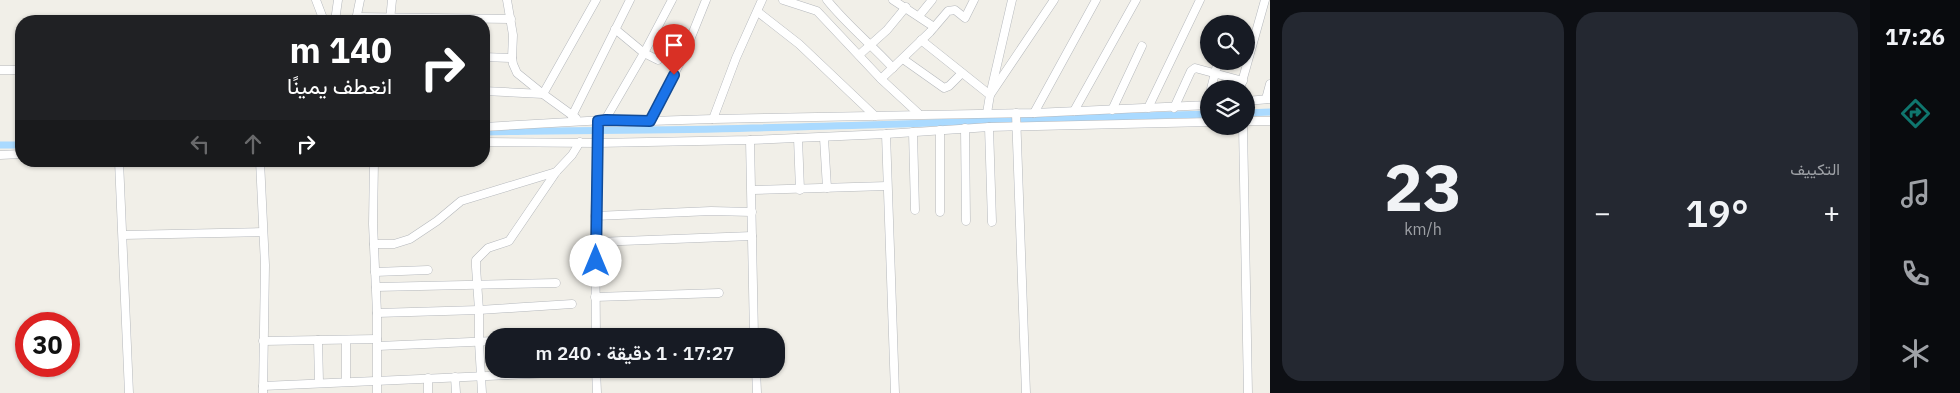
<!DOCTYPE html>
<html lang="ar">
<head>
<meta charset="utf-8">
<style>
  :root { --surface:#171b24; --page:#242831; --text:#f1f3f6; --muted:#9ea1a6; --accent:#0f766e }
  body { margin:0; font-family:"IBM Plex Sans",Vazirmatn,sans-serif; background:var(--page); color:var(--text); direction:rtl; height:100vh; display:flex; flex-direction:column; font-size:19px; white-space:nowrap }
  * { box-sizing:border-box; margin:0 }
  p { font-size:16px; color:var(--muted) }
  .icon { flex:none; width:28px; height:28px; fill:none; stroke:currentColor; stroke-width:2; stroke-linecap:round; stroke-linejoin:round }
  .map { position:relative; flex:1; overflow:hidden; direction:ltr }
  .details { display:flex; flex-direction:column; gap:12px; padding:12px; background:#0d0f14; width:600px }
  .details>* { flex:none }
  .banner { position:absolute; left:15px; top:15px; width:475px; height:152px; border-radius:20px; box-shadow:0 1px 4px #0004; direction:rtl; background:#202124; color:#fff; overflow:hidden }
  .buttons { position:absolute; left:1200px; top:15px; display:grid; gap:10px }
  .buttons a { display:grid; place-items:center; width:55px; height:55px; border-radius:50%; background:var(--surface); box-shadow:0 1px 4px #0004; font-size:25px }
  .speed { position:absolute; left:15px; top:312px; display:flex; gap:10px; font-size:25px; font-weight:700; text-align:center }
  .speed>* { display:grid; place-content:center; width:65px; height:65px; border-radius:50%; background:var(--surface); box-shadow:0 1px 4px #0004; line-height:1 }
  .speed .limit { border:8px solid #d22; background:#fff; color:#111 }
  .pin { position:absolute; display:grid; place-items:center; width:42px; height:42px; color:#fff; margin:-51px -21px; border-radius:50% 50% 50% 0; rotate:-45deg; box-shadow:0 0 5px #0007 }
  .pin .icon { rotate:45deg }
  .me { position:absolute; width:55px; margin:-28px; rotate:0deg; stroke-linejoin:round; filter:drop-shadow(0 0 4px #0008) }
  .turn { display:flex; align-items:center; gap:18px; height:105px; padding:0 15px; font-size:22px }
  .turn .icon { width:65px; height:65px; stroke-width:2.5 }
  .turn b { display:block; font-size:35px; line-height:42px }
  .lanes { display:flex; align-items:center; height:48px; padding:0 15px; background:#0003; justify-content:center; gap:25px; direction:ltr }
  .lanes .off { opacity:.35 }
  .big { font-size:38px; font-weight:600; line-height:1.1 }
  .details .widget { flex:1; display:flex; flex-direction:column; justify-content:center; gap:8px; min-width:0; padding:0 18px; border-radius:20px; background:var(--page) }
  .details .dial { align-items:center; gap:0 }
  .dial b { font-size:65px; line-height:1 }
  .heat { display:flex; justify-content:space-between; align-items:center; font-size:28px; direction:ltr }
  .details .tiles { flex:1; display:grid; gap:12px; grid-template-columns:repeat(2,1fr) }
  .trip { position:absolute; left:485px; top:328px; width:300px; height:50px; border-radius:20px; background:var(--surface); box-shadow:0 1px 4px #0004; font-weight:600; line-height:50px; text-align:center; direction:rtl }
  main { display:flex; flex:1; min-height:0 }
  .tab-bar { display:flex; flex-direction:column; width:90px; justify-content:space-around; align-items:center; background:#090b0e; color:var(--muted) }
  .tab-bar .icon { width:35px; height:35px }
  .tab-bar .active { color:var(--accent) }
  .tab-bar b { font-size:22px; color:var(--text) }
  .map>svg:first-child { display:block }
</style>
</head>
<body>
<main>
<nav class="tab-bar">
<b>17:26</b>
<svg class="icon active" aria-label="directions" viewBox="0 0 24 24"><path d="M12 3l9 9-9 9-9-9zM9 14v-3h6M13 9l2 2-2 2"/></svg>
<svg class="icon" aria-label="music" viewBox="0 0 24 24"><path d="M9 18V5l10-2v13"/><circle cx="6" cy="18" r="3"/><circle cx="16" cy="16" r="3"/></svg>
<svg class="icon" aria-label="phone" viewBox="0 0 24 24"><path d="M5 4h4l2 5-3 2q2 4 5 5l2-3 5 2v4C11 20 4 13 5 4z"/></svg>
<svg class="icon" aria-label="climate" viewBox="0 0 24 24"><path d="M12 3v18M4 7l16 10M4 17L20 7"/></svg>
</nav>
<section class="details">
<div class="tiles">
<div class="widget"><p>التكييف</p>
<div class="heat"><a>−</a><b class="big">19°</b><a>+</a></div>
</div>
<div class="widget dial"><b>23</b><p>km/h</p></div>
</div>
</section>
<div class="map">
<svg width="1270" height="393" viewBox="0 0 1270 393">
  <rect width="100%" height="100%" fill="#f1efe8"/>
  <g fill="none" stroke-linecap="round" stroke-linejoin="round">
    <g stroke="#aadaff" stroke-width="7">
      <path d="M 1246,113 L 1270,112"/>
      <path d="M 484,132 C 573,130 662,131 752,128 C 904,125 1056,118 1209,114"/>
      <path d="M 0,145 L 21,145"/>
    </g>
    <g stroke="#b5b8bc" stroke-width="9">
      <g id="minor">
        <path d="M 316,0 L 324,21"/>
        <path d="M 507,0 L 513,35 L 512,58 L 513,64 L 517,73 L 543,94 L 596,0"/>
        <path d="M 783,0 L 817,11 L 881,79 L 919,114"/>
        <path d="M 827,0 C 847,25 871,44 893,68"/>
        <path d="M 893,0 L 934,27"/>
        <path d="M 758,12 L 799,44 L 875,116"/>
        <path d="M 919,16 L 932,0"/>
        <path d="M 357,17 L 511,19"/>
        <path d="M 356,20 L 360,0"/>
        <path d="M 390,20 L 392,0"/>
        <path d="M 335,21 L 338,0"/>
        <path d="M 615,29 L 644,53 L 658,60"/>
        <path d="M 921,40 L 990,95 L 987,113"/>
        <path d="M 859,55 L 887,30 L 906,7"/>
        <path d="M 484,57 L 512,58"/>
        <path d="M 903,59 L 944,88 L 949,86 L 962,73"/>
        <path d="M 0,70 L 21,70"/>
        <path d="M 881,79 L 930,32 L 948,11 L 955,10 L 965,18 L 974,0"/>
        <path d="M 1211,89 L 1218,61"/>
        <path d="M 1240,89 L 1265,0"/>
        <path d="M 484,91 L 543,94 L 576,118"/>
        <path d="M 991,91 L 1012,0"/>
        <path d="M 990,95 L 1054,0"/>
        <path d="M 1266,99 L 1270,84"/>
        <path d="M 1246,101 L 1270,99"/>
        <path d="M 1148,108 L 1200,0"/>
        <path d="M 1174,108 L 1191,71 L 1195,68 L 1243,81"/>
        <path d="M 1112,110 L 1142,46"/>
        <path d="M 1074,111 L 1136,0"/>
        <path d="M 1016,113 L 1026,393"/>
        <path d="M 1034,113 L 1096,0"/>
        <path d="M 572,116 L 630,0"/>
        <path d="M 713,119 L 736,58 L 762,0"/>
        <path d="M 605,120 L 644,53 L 672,0"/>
        <path d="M 650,121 L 683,57 L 706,0"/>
        <path d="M 1246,121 L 1270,121"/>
        <path d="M 1243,126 L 1248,393"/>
        <path d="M 484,127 L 605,120 L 650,121 L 713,119 L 1034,113 L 1209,105"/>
        <path d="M 989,127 L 992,222"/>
        <path d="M 965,128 L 966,221"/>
        <path d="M 940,130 L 940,212"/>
        <path d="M 913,132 L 915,210"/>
        <path d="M 886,134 L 895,393"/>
        <path d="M 798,138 L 800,190"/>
        <path d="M 824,138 L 827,188"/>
        <path d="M 750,140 L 754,336"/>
        <path d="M 484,142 L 597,143 L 750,140 L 886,134 L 989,127 L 1209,122"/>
        <path d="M 0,155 L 21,154"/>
        <path d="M 119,161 L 129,393"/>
        <path d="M 260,161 L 265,265 L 263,393"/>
        <path d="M 374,161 L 373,224 L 377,313 L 377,393"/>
        <path d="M 752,190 L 887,186"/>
        <path d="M 595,216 L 711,211 L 752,212"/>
        <path d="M 123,235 L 263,232"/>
        <path d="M 596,242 L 752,236"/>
        <path d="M 374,244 L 394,244 L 410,239 L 437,221 L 461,201 L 556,172"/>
        <path d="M 375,272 L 428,270"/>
        <path d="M 376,287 L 556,283"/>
        <path d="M 595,297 L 719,293"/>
        <path d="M 572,304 L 479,310 L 476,267 L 476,260 L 488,248 L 509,241 L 556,172 L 572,155 L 580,142"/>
        <path d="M 377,313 L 479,310 L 479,342 L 482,393"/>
        <path d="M 581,336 L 596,335"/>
        <path d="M 596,336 L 595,216 L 598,121"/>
        <path d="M 318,340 L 319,382"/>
        <path d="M 346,340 L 346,381"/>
        <path d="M 263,341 L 377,339"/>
        <path d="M 378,346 L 494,341"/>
        <path d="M 596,369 L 597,393"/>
        <path d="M 756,369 L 757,393"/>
        <path d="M 455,377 L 456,393"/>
        <path d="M 263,386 L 574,372 L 596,369"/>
        <path d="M 428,393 L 428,378"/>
      </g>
    </g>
    <use href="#minor" stroke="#fff" stroke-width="8"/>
  </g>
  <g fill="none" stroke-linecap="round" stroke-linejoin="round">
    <g stroke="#114b97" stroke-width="12">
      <path id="route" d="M 596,261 L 598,121 L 606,120 L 650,121 L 674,75"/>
    </g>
    <use href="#route" stroke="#1a73e8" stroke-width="9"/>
  </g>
</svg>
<div class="buttons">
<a><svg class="icon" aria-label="search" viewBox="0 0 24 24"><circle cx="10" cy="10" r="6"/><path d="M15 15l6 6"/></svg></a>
<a><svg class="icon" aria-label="layers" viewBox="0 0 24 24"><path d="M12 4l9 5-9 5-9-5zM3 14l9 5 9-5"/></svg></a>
</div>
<div class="speed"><div class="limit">30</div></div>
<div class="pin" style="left:674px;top:75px;background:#d93025"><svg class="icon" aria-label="arrive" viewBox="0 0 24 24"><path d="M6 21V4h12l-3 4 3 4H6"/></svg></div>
<svg class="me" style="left:596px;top:261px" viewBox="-20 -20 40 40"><circle r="19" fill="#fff"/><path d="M0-13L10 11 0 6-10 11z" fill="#1a73e8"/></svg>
<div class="trip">17:27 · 1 دقيقة · 240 m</div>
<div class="banner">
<div class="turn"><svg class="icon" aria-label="right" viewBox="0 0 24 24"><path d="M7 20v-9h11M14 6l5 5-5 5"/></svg><div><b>140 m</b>انعطف يمينًا</div></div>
<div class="lanes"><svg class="icon off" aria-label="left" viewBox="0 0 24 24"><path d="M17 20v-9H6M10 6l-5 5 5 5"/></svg><svg class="icon off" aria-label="ahead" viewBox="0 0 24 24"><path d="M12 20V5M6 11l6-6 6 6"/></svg><svg class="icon" aria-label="right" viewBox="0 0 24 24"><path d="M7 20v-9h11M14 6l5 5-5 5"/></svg></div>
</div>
</div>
</main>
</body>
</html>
